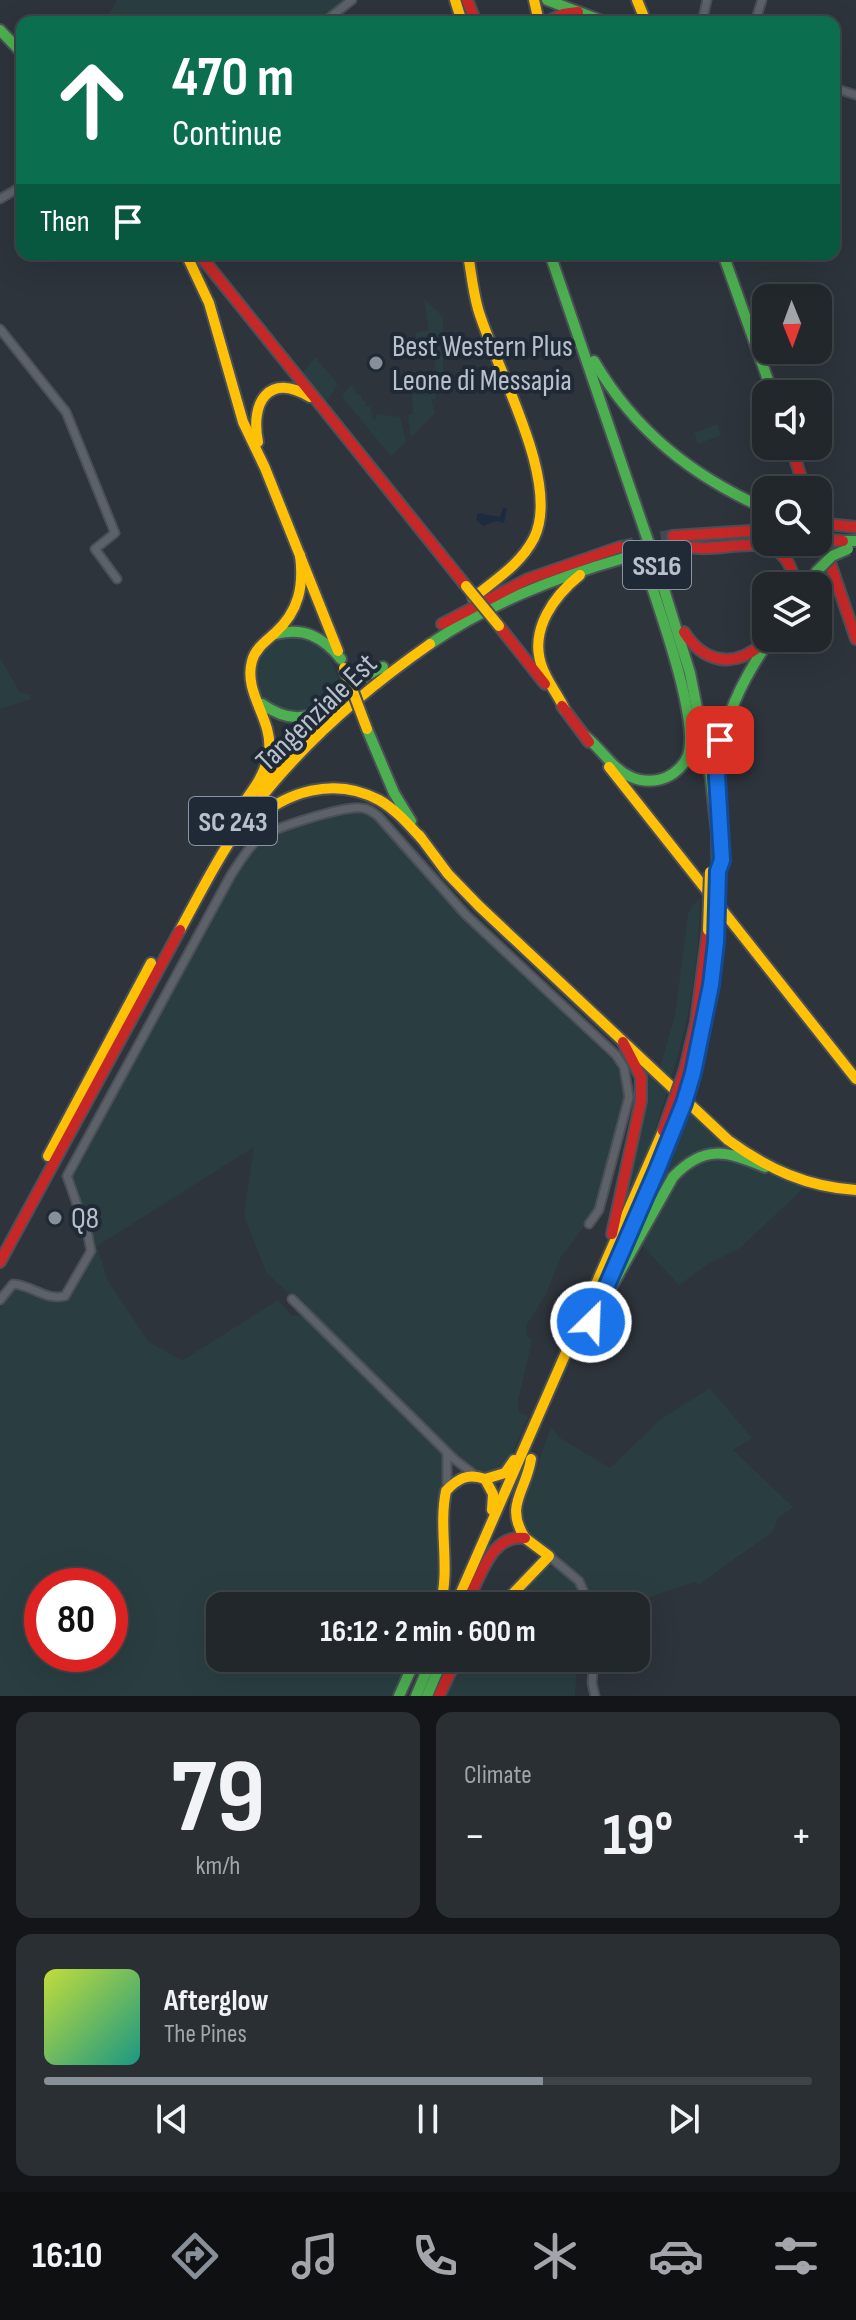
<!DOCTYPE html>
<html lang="en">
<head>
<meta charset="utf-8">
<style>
  :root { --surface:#22272c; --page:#2a2f34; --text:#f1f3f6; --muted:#a2a5a9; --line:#3f4448; --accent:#878f99 }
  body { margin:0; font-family:"Sofia Sans Condensed",sans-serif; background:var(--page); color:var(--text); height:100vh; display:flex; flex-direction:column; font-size:30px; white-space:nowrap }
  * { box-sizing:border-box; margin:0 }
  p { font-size:26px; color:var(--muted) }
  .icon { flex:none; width:44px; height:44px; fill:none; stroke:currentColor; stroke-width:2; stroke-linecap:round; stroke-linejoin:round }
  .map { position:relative; height:1696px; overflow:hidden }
  .side { display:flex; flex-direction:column; gap:16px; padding:16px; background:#131518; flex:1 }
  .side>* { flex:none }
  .hud { position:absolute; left:16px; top:16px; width:824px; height:244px; border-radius:16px; box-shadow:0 8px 32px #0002,0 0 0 2px var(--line); background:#0b6e4f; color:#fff; overflow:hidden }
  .needle { width:52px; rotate:179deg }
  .tools { position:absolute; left:752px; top:284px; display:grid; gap:16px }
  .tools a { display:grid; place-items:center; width:80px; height:80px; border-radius:16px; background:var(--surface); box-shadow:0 8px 32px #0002,0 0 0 2px var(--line); font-size:40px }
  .speed { position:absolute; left:24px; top:1568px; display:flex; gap:16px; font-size:40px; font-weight:700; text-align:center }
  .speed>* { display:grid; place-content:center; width:104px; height:104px; border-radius:50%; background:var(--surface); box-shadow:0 8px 32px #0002,0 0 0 2px var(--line); line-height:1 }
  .speed .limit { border:12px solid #d22; background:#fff; color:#111 }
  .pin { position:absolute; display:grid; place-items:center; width:68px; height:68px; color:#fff; margin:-34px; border-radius:16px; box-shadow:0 4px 12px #0006 }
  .me { position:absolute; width:88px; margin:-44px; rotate:24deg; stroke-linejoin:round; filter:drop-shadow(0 0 6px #0008) }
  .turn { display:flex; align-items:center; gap:28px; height:168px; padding:0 24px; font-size:36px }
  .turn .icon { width:104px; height:104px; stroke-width:2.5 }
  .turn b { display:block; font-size:56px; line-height:68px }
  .then { display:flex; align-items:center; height:76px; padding:0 24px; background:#0003; gap:16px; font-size:30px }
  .big { font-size:60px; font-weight:700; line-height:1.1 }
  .side .tile { flex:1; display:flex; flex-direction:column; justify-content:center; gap:12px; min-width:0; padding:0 28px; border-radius:16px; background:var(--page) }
  .side .dial { align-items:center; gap:0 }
  .dial b { font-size:104px; line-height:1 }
  .song { display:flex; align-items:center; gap:24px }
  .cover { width:96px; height:96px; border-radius:12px; background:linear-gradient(135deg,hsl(70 70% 55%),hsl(170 70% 35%)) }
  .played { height:8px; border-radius:4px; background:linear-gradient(90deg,var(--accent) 65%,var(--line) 65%) }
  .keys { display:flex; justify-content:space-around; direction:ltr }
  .heat { display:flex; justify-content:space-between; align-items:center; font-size:44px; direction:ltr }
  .side .tiles { flex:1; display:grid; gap:16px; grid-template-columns:1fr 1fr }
  .tile:last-child { grid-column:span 2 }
  .trip { position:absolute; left:206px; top:1592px; width:444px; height:80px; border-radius:16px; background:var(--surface); box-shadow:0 8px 32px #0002,0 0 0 2px var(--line); font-weight:700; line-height:80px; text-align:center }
  .menu { display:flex; height:128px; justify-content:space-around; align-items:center; background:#0e1012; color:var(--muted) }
  .menu .icon { width:56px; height:56px }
  .menu .selected { color:var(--accent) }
  .menu b { font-size:36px; color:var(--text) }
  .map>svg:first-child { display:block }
</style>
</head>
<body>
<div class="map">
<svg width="856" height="1696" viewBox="0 0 856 1696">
  <rect width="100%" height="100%" fill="#2d343b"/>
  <g fill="#2a3e41" fill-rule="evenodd">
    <path d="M 117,0 L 345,0 L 318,22 L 104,22 Z"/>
    <path d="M 424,299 L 443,317 L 443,368 L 447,389 L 439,391 L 433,351 L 419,353 L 415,333 L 429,330 Z"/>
    <path d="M 315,357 L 338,384 L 326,402 L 302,374 Z"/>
    <path d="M 434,383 L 436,398 L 431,400 L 435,413 L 411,437 L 408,415 L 413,414 L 412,395 L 418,394 L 417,386 Z"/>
    <path d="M 350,386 L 353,386 L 357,395 L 361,395 L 362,401 L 365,401 L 366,407 L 370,406 L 373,420 L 376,419 L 376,414 L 400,417 L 406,442 L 391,456 L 342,397 Z"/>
    <path d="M 717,424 L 721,435 L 698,444 L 694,433 Z"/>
    <path d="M 297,636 C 329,643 331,660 342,688 L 324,704 L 301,716 C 291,712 273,709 265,702 C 249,687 256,656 272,644 C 280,639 288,638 297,636 Z"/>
    <path d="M 0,658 L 20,693 L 31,694 L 30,699 L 0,709 Z"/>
    <path d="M 353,812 L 365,814 L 376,821 L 437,891 L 614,1062 L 621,1075 L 624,1101 L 596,1211 L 561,1257 L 545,1296 L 526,1326 L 527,1336 L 532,1341 L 518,1401 L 519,1412 L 529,1416 L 507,1464 L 499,1472 L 480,1473 L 469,1467 L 266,1272 L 244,1215 L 254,1147 L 97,1246 L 108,1281 L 148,1341 L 182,1361 L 278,1300 L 292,1316 L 303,1315 L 442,1453 C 446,1471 440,1486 440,1504 C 438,1539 442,1572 437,1606 L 220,1606 L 220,1658 L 413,1658 L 396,1696 L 0,1696 L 0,1309 L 8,1293 L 14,1289 L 22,1289 L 54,1303 L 64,1301 L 72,1295 L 92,1260 L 94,1242 L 71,1184 L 73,1177 L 228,888 C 238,872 247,853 262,841 C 281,826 329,817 353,812 ZM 42,1586 L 110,1586 L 110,1654 L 42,1654 Z"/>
    <path d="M 700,898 C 699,961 690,1023 669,1083 L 660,1072 L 660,1068 L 675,1015 L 688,915 L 691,907 Z"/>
    <path d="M 643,1069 L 667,1092 L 648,1153 L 620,1218 Z"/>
    <path d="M 684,1109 L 732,1150 L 694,1154 L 634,1235 L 668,1154 Z"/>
    <path d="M 720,1157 L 805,1187 L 740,1248 L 708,1264 L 679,1285 L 640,1243 L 675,1179 L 693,1163 Z"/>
    <path d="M 710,1388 L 752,1438 L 733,1450 L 793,1507 L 777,1519 L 774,1531 L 698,1585 L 695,1582 C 679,1587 646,1596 636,1607 L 592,1606 L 586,1586 L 578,1576 L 526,1534 L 519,1516 L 551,1427 L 560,1438 L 610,1468 L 661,1419 Z"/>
    <path d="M 550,1566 C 570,1572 581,1588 587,1606 L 506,1606 L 544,1568 Z"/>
    <path d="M 461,1658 L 581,1658 L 577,1665 L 575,1696 L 442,1696 Z"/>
  </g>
  <path fill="#1c2b3f" d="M 503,508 L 507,509 L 504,523 L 496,521 L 483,526 L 476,519 L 478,513 L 500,517 Z"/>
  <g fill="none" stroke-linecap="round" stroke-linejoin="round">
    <g stroke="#424951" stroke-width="14" stroke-dasharray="14 7" stroke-linecap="butt">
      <path d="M 620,547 L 673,536"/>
      <path d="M 624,558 L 676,547"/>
    </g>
    <g stroke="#4b5058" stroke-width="11">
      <g id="street">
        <path d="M 324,22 L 352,0"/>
        <path d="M 702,22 L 707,0"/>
        <path d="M 755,22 L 762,0"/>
        <path d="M 834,88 L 856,95"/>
        <path d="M 0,199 L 22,186"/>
        <path d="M 0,329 L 66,412 L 115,533 L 95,549 L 117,579"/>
        <path d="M 292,1299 L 454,1459 L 475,1475"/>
        <path d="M 0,1300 L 13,1284 C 32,1285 45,1301 65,1296 L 91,1251 L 88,1236 L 67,1176 L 231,875 C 239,863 247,849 258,839 C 271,828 344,806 361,808 C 368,808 373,812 378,816 L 466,915 L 616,1055 L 624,1067 L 629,1097 L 599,1210 L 589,1224"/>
        <path d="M 447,1489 L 447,1453"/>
        <path d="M 549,1556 L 579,1581 L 590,1606"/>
        <path d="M 594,1658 L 592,1683 L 595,1696"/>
      </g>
    </g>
    <g stroke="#4b5058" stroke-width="14">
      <g id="fast">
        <path d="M 547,0 L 605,22"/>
        <path d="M 0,30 L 22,53"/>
        <path d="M 550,254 L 658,570 L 690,673 L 711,779 L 717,833 L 718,887"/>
        <path d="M 723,254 L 773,394"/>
        <path d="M 594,361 C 635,431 692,476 766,509"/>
        <path d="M 843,541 L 856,541"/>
        <path d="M 807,586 L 817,571"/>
        <path d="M 276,634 C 304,627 323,637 341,659"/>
        <path d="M 430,644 C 490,603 554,578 624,558"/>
        <path d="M 262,704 C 317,743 338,685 383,667"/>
        <path d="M 367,729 L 394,793 L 411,821"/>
        <path d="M 585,736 C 601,748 612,769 631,777 C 642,782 656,782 667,777 C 676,773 685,764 688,755 C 699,720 662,618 650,581 L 650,569"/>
        <path d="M 717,775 C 721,722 741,681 771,638"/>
        <path d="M 602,1295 L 609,1291 L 673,1177 C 704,1144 727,1151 765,1167"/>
        <path d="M 399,1696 L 416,1658"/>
        <path d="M 416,1696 L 432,1658"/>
        <path d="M 427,1696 L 443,1658"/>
      </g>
    </g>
    <g stroke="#4b5058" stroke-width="14">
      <g id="slow">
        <path d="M 455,0 L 462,22"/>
        <path d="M 534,0 L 539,22"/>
        <path d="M 637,0 L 646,22"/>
        <path d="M 186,254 L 209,303 L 243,422 L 265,468 L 338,651"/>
        <path d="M 468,254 C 471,272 473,291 478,309 C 495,367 562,482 534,538 C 521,564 495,580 473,598"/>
        <path d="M 258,442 C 250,402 269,372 310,397"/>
        <path d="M 565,710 C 558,694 546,681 541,664 C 530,629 554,596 580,575"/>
        <path d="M 609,767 L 856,1079"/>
        <path d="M 255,791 L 296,743 L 337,705"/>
        <path d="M 251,824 C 285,791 335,776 379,800 C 395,809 408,824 421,838"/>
        <path d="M 419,835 L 448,874 L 479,906 L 728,1140 C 768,1169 807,1187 856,1190"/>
        <path d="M 222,836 C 236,806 265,785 269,751 C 273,719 243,693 252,661 C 255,649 266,641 275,633 C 299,611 304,586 300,555"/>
        <path d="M 180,930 C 200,893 220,854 244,820 C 294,751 361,692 430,644"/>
        <path d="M 48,1156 L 151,963"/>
        <path d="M 492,1510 L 493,1494 L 485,1479 L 505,1473 L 514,1460"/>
        <path d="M 525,1538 C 504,1505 526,1492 531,1459"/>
        <path d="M 440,1606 C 451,1568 438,1529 446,1491 C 458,1478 468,1473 485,1479"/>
        <path d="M 455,1606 L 663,1131"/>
        <path d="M 501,1606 L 549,1556 L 525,1538"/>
      </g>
    </g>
    <g stroke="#4b5058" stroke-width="14">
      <g id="jam">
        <path d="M 467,0 L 476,22"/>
        <path d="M 547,22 L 563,14 L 578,12"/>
        <path d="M 624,22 L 644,22"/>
        <path d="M 199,254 L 466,586"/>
        <path d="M 791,446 L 805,490"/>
        <path d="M 818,523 L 856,527"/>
        <path d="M 818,527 L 856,639"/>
        <path d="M 673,536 L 766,530"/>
        <path d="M 685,546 C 725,557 787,519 795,586"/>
        <path d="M 442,624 L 528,579 L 620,547"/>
        <path d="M 499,626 L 545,684"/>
        <path d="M 684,632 C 703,662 733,669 761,645"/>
        <path d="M 562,706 L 589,742"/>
        <path d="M 685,1069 L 696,1022 L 708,930"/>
        <path d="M 612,1234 L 641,1101 L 641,1077 L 623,1042"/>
        <path d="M 0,1262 L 180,930"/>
        <path d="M 468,1599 C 482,1575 491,1534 525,1538"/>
        <path d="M 439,1696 L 457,1658"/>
      </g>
    </g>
    <use href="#street" stroke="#5d6269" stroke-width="7"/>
    <use href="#fast" stroke="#4caf50" stroke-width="10"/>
    <use href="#slow" stroke="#ffc107" stroke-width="10"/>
    <use href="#jam" stroke="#c62828" stroke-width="10"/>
    <g stroke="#4b5058" stroke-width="14" stroke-linecap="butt">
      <path id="fast-bridge" d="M 817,571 L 832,556 L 848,549"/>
    </g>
    <g stroke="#4b5058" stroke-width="14" stroke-linecap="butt">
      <g id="slow-bridge">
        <path d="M 466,586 L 499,626"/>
        <path d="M 344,668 L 367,729"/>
        <path d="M 708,930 L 710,872"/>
        <path d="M 716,942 L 718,915"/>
      </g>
    </g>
    <g stroke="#4b5058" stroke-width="14" stroke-linecap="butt">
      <g id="jam-bridge">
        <path d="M 818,539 L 843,541"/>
        <path d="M 663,1131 L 685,1069"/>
      </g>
    </g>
    <use href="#fast-bridge" stroke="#4caf50" stroke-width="10"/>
    <use href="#slow-bridge" stroke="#ffc107" stroke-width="10"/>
    <use href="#jam-bridge" stroke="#c62828" stroke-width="10"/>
  </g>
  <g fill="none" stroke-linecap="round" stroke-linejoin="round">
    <g stroke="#114b97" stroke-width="20">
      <path id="route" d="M 591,1322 L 657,1170 L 684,1103 L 693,1073 L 711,985 L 716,942 L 718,871 L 722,860 L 717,776 L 720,740"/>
    </g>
    <use href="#route" stroke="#1a73e8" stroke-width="14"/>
  </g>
  <g fill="#878f99" stroke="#202a36" stroke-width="3">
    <circle cx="376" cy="363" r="8"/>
    <circle cx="55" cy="1218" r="8"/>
  </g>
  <g text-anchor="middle" stroke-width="8" stroke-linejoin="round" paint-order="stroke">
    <g fill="#202a36" stroke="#8a939e" stroke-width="2">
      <rect x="623" y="541" width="68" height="48" rx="6"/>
      <rect x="189" y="797" width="88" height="48" rx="6"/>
    </g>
    <g font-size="28" font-weight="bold" fill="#b8c0cb">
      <text x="657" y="575">SS16</text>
      <text x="233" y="831">SC 243</text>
    </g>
    <g font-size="30" fill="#b8c0cb" stroke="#202a36" text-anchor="start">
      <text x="392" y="356">Best Western Plus<tspan x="392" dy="34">Leone di Messapia</tspan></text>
      <text x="71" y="1228">Q8</text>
    </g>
    <g font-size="30" fill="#b8c0cb" stroke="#202a36">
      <text transform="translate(316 712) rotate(-44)" y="10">Tangenziale Est</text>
    </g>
  </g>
</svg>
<div class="tools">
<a><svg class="needle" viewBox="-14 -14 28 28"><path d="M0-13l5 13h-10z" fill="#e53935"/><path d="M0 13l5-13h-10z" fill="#a2a5a9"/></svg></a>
<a><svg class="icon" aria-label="sound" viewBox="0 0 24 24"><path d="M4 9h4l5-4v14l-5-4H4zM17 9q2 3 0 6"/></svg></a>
<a><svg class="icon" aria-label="search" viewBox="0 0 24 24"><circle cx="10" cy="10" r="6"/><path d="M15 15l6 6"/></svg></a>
<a><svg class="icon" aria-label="layers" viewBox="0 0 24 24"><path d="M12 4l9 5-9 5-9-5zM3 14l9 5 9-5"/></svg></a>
</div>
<div class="speed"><div class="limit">80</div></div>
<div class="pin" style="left:720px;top:740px;background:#d93025"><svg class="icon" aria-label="arrive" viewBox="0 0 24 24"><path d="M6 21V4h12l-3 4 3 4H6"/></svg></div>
<svg class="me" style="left:591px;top:1322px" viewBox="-20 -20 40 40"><circle r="17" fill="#1a73e8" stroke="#fff" stroke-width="3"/><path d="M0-11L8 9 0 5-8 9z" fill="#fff"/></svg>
<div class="trip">16:12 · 2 min · 600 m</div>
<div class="hud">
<div class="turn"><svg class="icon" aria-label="ahead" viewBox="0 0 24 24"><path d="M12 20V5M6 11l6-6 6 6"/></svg><div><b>470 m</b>Continue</div></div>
<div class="then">Then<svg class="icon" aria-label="arrive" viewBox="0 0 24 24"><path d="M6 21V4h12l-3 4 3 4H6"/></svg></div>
</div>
</div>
<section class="side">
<div class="tiles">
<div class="tile dial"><b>79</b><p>km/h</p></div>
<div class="tile"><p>Climate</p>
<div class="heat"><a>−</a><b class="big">19°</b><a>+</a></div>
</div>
<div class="tile">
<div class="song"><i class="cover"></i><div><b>Afterglow</b><p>The Pines</p></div></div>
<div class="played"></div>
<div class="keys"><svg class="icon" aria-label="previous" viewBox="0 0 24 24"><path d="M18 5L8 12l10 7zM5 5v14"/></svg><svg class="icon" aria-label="pause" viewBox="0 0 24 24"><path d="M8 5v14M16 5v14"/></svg><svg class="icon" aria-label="next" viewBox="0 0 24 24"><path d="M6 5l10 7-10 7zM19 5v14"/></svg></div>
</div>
</div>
</section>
<nav class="menu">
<b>16:10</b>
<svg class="icon selected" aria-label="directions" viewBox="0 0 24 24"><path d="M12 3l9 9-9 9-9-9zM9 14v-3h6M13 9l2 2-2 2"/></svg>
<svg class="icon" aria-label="music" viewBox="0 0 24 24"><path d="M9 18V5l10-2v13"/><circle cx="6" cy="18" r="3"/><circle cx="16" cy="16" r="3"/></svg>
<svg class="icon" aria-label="phone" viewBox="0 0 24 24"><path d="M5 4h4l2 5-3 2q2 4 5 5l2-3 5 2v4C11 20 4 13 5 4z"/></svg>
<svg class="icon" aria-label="climate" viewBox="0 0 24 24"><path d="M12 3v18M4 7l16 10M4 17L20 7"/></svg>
<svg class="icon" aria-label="car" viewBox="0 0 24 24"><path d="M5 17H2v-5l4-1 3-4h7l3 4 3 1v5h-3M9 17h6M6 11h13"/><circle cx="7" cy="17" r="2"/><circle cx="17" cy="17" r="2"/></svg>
<svg class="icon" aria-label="filters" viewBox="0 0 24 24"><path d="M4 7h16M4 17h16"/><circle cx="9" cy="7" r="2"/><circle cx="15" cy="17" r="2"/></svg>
</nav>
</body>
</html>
